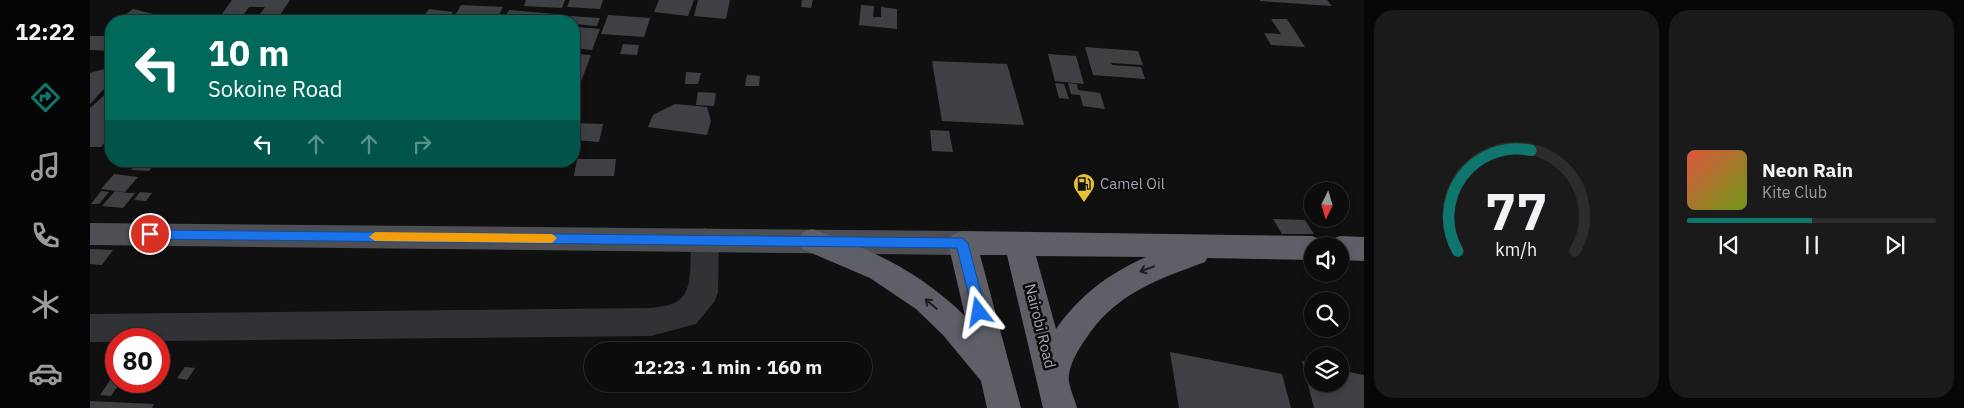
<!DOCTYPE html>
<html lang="en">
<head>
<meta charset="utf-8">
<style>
  :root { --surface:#0c0c0d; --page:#1a1a1b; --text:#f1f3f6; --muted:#9a9b9d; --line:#2c2c2e; --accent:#0f766e }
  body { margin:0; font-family:"IBM Plex Sans",sans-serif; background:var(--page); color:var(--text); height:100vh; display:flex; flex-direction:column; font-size:19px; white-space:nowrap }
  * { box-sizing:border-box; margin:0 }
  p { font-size:16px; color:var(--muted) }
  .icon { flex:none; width:28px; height:28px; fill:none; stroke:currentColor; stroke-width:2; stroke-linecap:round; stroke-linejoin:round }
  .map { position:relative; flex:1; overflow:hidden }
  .drawer { display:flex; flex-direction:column; gap:10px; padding:10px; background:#070707; width:600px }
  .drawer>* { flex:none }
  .banner { position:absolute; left:15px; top:15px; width:475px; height:152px; border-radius:20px; box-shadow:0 2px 8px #0003,0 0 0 1px var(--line); background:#00695c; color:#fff; overflow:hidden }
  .needle { width:32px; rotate:185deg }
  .controls { position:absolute; left:1214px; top:182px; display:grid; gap:10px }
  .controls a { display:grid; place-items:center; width:45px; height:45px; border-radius:50%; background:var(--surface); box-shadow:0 2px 8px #0003,0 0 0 1px var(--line); font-size:25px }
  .speed { position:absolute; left:15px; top:328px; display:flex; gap:10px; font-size:25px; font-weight:700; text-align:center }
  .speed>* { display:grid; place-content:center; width:65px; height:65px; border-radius:50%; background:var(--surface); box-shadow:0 2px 8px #0003,0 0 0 1px var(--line); line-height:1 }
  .speed .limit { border:8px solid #d22; background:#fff; color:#111 }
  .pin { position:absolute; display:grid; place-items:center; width:42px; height:42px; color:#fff; margin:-21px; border:2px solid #fff; border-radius:50%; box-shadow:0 1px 5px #0007 }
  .me { position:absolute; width:55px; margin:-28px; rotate:346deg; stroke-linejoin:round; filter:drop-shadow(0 0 4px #0008) }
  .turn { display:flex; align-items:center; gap:18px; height:105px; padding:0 20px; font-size:22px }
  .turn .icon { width:65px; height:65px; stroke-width:2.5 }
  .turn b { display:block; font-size:35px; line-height:42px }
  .lanes { display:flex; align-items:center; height:48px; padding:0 20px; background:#0003; justify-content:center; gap:25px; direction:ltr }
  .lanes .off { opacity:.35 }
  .drawer .card { flex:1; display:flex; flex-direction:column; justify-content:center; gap:8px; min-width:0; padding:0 18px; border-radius:20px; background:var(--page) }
  .drawer .dial { align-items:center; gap:0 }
  .dial svg { height:130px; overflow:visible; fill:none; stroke:var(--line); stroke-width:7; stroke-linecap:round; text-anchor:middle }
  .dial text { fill:var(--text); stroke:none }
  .song { display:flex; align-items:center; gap:15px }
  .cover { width:60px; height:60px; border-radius:8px; background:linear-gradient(135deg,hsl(10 70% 55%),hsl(80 70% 35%)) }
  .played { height:5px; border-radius:2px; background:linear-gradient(90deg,var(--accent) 50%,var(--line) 50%) }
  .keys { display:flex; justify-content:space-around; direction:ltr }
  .drawer .tiles { flex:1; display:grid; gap:10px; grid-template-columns:repeat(2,1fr) }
  .trip { position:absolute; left:494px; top:342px; width:288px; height:50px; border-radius:25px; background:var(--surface); box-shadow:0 2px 8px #0003,0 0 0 1px var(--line); font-weight:700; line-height:50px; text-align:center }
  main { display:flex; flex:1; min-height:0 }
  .dock { display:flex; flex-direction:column; width:90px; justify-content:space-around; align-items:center; background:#050505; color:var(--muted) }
  .dock .icon { width:35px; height:35px }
  .dock .active { color:var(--accent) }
  .dock b { font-size:22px; color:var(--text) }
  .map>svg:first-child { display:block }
</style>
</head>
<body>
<main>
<nav class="dock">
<b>12:22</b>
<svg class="icon active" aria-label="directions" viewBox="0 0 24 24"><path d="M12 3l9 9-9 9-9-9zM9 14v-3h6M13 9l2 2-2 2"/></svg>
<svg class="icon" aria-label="music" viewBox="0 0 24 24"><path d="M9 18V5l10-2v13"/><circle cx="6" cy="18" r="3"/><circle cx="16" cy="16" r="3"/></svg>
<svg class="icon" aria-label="phone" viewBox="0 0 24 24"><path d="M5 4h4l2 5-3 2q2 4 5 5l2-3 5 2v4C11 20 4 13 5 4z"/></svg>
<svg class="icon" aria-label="climate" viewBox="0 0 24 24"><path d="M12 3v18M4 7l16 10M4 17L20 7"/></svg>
<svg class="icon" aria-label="car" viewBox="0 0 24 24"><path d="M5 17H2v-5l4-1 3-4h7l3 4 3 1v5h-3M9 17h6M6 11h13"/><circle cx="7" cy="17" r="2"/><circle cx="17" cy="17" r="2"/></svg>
</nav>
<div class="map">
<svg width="1274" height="408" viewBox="0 0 1274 408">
  <rect width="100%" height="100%" fill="#101011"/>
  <g fill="#3f4044">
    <path d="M 142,0 L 200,0 L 186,21 L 165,21 L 175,7 L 159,7 L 149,21 L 127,21 Z"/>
    <path d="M 436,0 L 475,0 L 472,8 L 434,6 Z"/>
    <path d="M 480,0 L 513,0 L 510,9 L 477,7 Z"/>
    <path d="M 569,0 L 604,0 L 598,16 L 564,12 Z"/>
    <path d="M 608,0 L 640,0 L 636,19 L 604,16 Z"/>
    <path d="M 712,0 L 723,0 L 721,8 L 711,7 Z"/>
    <path d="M 1170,0 L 1237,0 L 1242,6 L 1170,1 Z"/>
    <path d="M 371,5 L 413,7 L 406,21 L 362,21 Z"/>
    <path d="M 771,5 L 784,6 L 783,17 L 791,17 L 791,7 L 807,9 L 807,29 L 769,25 Z"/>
    <path d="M 43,9 L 67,15 L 59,21 L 28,20 Z"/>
    <path d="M 339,9 L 363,12 L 357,21 L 330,21 Z"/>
    <path d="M 419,10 L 466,14 L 463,21 L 413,21 Z"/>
    <path d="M 518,15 L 560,18 L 554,37 L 511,34 Z"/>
    <path d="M 480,16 L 510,18 L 507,26 L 484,24 L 484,21 L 478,21 Z"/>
    <path d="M 288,18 L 316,20 L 286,21 Z"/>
    <path d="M 1181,19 L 1197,19 L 1215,47 L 1181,45 L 1174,33 L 1191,34 Z"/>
    <path d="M 486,27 L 510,29 L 502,50 L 484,48 Z"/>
    <path d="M 0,36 L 21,36 L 21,51 L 0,50 Z"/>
    <path d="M 533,44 L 549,45 L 547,55 L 530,54 Z"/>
    <path d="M 995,47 L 1048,51 L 1053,65 L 1021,63 L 1022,65 L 1051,67 L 1055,79 L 1003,75 Z"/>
    <path d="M 484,54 L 501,55 L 486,95 L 484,95 Z"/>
    <path d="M 958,54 L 986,56 L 994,84 L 965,81 Z"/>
    <path d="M 842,61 L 917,64 L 934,125 L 852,121 Z"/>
    <path d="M 21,67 L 21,88 L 13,90 L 0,104 L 0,73 Z"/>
    <path d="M 596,72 L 611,73 L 608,84 L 595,84 Z"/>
    <path d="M 657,75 L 670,76 L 669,86 L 655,86 Z"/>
    <path d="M 965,83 L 974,84 L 979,99 L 969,98 Z"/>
    <path d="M 978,83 L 987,84 L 988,90 L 1010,93 L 1015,109 L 993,106 L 990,95 L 981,94 Z"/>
    <path d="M 20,90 L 21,135 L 11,147 L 0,147 L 0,108 Z"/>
    <path d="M 608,92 L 626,93 L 624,106 L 606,105 Z"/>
    <path d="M 585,104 L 617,107 L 621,121 L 617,135 L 558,127 L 563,115 Z"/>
    <path d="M 484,123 L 513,124 L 509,142 L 484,140 Z"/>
    <path d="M 840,130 L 859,131 L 863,152 L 842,151 Z"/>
    <path d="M 487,159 L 526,159 L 524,176 L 484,176 Z"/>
    <path d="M 49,161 L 67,161 L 59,171 L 41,170 Z"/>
    <path d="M 94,161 L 115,161 L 110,168 L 89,167 Z"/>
    <path d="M 24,174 L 48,177 L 35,192 L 11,189 Z"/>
    <path d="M 11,191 L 19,192 L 9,204 L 1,204 Z"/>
    <path d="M 25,191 L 39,193 L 45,193 L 33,208 L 12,206 Z"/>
    <path d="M 50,192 L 62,193 L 56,201 L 44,200 Z"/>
    <path d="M 1183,219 L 1215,220 L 1224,234 L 1192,234 Z"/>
    <path d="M 0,249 L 23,250 L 12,265 L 0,264 Z"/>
    <path d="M 1080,352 L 1192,374 L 1201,408 L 1089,408 Z"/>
    <path d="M 1212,361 L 1222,364 L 1222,384 L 1250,384 L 1250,370 L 1274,375 L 1274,408 L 1224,408 Z"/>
    <path d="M 95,367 L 105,368 L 97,380 L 87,378 Z"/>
    <path d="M 25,373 L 26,381 L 31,381 L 21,396 L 10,395 Z"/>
    <path d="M 0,401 L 64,404 L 62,408 L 0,408 Z"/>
  </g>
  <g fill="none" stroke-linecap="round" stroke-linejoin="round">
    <path fill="#313236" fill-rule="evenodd" d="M 615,228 L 625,232 L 629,240 L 628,293 L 624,302 L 606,324 L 561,336 L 69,341 L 69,339 L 26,339 L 26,342 L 0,342 L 0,314 L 561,308 C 568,307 577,306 584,303 C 609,293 595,252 605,232 Z"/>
    <path fill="#4e4e55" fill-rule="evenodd" d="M 0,223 L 872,231 L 882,235 L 886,243 L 882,251 L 872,255 L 0,245 Z"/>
    <g fill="#5e5f67" fill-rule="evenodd">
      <path d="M 722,229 C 782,249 830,272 875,316 L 858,243 L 862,235 L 872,231 L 1222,236 L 1232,240 L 1236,246 L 1222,246 L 1222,260 L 1117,258 L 1115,262 C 1068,279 1023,295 995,340 C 988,350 981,362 979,374 C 977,384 985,399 987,408 L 953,408 L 917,255 L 890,255 L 931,408 L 897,408 L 891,381 L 853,335 L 826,309 L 780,278 L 712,249 L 708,241 L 712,233 ZM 946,256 L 1056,257 C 1018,274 990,295 966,329 Z"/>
      <path d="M 1250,236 L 1274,237 L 1274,261 L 1250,260 L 1250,246 L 1236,246 L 1240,240 Z"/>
    </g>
  </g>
  <defs><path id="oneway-shaft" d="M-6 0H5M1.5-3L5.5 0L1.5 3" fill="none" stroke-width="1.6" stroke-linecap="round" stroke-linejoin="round" transform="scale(1.25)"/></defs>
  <g stroke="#1c1c1e">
    <use href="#oneway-shaft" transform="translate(1057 269) rotate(159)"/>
    <use href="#oneway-shaft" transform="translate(841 304) rotate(-140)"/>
  </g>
  <path fill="#1a73e8" stroke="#114b97" d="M 60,230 L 872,238 L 878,243 L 896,312 L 889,317 L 883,312 L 867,248 L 60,239 L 54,234 Z"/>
  <path fill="#f59e0b" d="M 285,232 L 462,234 L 467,238 L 462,243 L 285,241 L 279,237 Z"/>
  <defs>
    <g id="fuel-pin" transform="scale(1.125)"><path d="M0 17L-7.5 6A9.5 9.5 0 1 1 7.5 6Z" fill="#e4c135" stroke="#0b0b0c"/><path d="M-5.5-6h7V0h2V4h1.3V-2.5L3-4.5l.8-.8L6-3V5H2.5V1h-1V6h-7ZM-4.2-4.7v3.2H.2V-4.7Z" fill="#111"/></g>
  </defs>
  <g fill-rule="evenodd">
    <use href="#fuel-pin" x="994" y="184"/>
  </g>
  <g text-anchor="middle" stroke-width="5" stroke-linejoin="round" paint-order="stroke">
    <g font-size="15" fill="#a2a5b1" stroke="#0b0b0c" text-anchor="start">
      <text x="1010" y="189">Camel Oil</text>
    </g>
    <g font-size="15" fill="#a2a5b1" stroke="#0b0b0c">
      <text transform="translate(950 326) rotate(76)" y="5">Nairobi Road</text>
    </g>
  </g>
</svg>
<div class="controls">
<a><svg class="needle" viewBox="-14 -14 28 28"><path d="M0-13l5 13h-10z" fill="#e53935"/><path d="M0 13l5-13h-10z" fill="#9a9b9d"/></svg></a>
<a><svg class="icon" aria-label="sound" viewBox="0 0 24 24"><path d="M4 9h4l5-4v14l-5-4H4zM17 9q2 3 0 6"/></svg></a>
<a><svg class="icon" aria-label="search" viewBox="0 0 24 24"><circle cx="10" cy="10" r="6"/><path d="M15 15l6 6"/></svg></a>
<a><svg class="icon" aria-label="layers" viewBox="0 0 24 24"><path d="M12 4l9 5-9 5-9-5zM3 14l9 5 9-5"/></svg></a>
</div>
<div class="speed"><div class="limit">80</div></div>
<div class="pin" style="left:60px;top:234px;background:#d93025"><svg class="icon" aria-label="arrive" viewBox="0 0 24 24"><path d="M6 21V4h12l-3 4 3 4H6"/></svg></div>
<svg class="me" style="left:889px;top:312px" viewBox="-20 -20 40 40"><path d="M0-17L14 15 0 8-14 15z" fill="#1a73e8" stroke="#fff" stroke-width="4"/></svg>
<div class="trip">12:23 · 1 min · 160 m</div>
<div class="banner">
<div class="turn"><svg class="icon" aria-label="left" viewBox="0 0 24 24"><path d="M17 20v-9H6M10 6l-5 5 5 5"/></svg><div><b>10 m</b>Sokoine Road</div></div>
<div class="lanes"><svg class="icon" aria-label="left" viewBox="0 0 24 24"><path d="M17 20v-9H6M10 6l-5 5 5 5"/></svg><svg class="icon off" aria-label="ahead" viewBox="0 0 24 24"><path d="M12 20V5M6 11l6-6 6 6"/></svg><svg class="icon off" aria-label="ahead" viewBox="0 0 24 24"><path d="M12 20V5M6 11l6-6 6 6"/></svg><svg class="icon off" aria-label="right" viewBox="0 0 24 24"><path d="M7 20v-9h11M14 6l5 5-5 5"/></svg></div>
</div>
</div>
<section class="drawer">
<div class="tiles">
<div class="card dial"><svg viewBox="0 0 100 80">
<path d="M14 69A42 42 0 1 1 86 69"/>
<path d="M14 69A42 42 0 0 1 59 7" stroke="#0f766e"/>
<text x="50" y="56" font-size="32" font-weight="700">77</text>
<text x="50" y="72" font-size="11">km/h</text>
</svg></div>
<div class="card">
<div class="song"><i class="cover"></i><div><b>Neon Rain</b><p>Kite Club</p></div></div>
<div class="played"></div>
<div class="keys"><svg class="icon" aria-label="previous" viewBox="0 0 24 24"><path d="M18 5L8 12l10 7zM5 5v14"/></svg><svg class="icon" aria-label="pause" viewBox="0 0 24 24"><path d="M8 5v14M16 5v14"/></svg><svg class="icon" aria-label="next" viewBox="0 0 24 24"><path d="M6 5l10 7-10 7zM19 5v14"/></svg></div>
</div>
</div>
</section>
</main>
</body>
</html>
